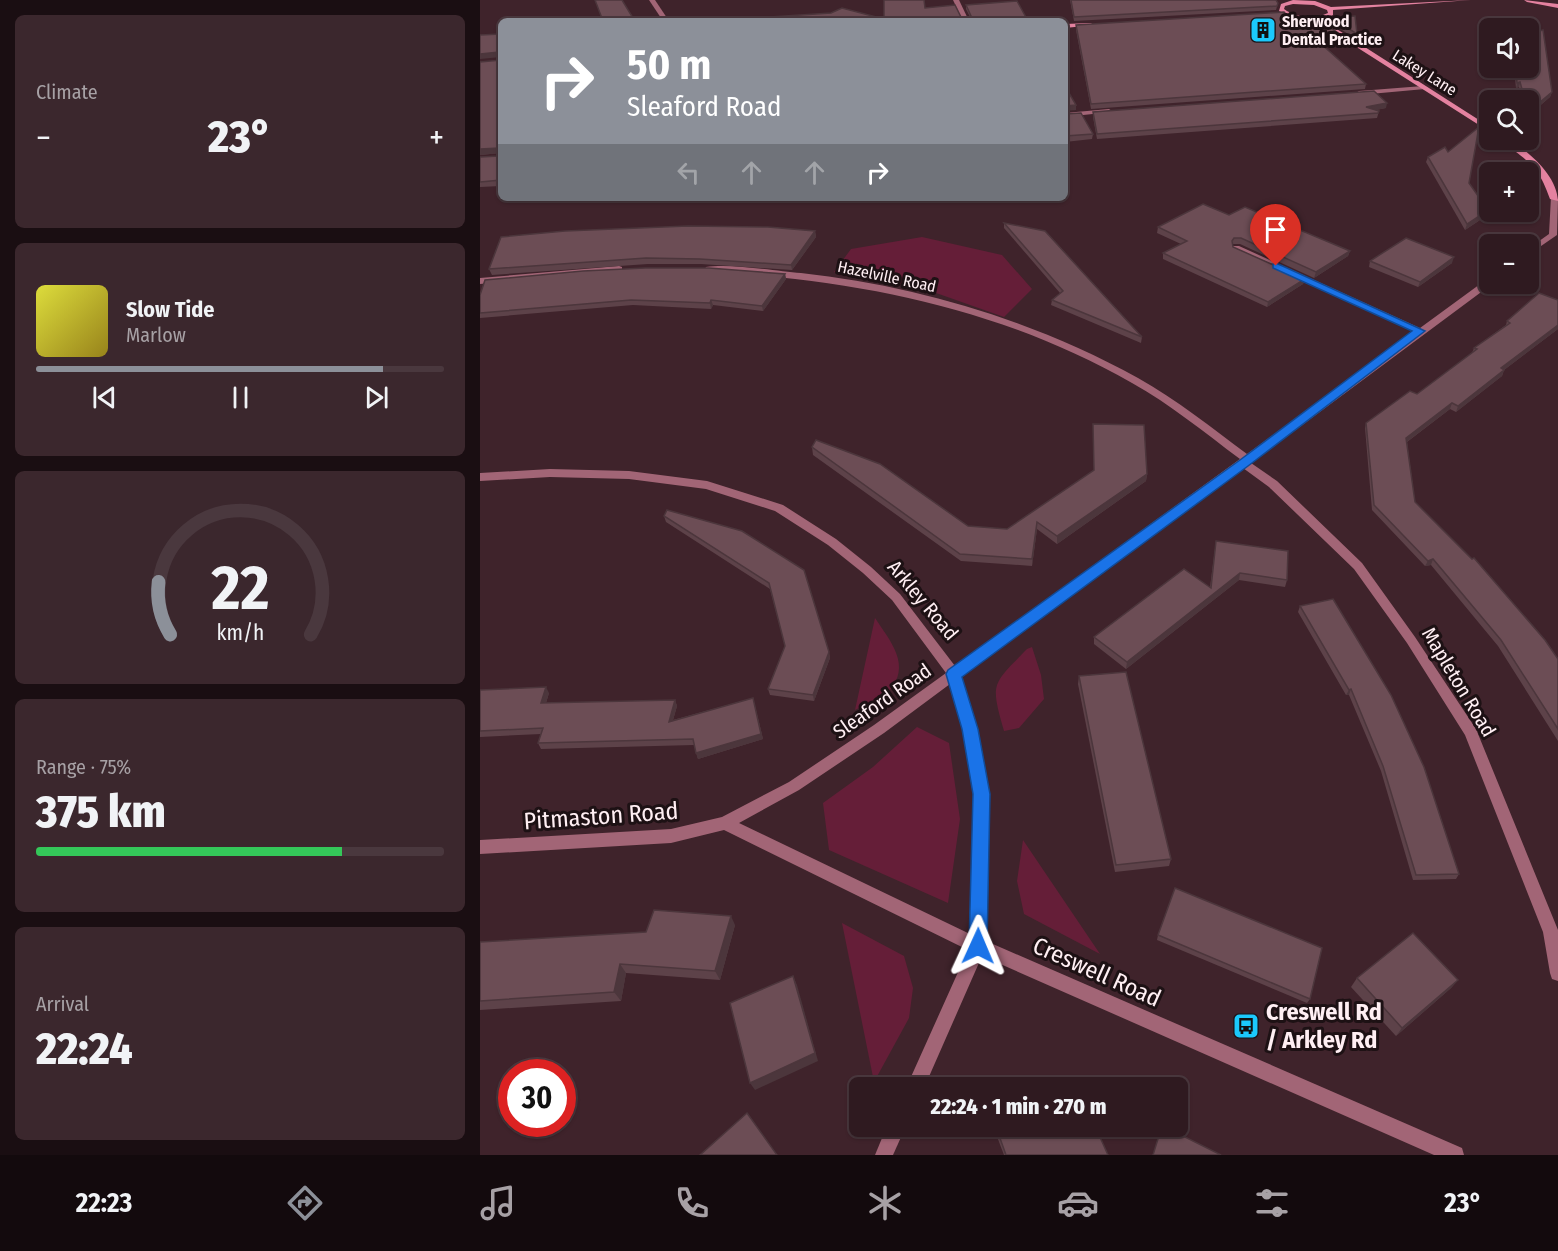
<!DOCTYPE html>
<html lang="en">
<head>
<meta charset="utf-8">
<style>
  :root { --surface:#2f1a20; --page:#3b272d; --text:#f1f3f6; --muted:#a7a1a5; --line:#4a383e; --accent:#8c9099 }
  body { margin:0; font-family:"Fira Sans Condensed",sans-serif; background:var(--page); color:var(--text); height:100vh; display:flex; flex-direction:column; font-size:22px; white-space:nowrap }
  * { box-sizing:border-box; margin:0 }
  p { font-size:20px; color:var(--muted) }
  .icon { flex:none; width:33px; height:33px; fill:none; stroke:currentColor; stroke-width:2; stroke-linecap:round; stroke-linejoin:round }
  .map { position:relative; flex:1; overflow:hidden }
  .side { display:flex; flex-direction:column; gap:15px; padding:15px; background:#1a0e12; width:480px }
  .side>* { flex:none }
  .banner { position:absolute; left:18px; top:18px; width:570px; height:183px; border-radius:9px; box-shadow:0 2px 4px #0004,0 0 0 2px var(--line); background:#8c9099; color:#fff; overflow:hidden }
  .fabs { position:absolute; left:999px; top:18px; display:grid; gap:12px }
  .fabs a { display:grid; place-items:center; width:60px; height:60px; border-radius:9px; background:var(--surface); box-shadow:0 2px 4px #0004,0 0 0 2px var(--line); font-size:30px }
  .speed { position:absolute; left:18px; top:1059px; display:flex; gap:12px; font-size:30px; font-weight:700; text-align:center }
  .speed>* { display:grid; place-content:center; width:78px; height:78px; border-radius:50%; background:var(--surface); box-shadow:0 2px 4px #0004,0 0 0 2px var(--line); line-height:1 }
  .speed .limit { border:9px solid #d22; background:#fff; color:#111 }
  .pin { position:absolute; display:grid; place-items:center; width:51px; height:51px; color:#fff; margin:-62px -26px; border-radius:50% 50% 50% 0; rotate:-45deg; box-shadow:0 0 6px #0007 }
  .pin .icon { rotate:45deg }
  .me { position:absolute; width:66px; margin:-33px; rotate:1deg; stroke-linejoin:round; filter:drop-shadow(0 0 4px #0008) }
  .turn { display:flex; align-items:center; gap:21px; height:126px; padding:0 30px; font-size:27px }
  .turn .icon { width:78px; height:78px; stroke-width:2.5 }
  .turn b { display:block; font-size:42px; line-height:51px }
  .lanes { display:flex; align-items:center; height:57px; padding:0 30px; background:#0003; justify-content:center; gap:30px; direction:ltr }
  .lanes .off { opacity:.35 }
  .big { font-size:45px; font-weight:800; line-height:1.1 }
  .side .widget { flex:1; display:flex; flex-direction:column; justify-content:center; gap:9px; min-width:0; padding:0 21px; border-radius:9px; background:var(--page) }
  .side .dial { align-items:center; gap:0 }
  .dial svg { height:156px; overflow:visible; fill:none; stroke:var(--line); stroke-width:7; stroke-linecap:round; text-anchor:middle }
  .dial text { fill:var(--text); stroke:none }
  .song { display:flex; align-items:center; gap:18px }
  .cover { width:72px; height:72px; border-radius:9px; background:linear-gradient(135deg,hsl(60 70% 55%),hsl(50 70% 35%)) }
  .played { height:6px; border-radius:3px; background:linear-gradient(90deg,var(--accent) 85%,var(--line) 85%) }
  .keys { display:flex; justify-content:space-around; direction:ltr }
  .heat { display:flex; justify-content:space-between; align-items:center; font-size:33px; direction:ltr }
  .charge { height:9px; border-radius:4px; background:linear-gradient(90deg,#34c759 75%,var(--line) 0) }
  .trip { position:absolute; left:369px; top:1077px; width:339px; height:60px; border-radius:9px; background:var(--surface); box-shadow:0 2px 4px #0004,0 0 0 2px var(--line); font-weight:800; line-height:60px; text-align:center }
  .tab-bar { display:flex; height:96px; justify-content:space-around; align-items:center; background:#130a0d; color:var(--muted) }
  .tab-bar .icon { width:42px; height:42px }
  .tab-bar .active { color:var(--accent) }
  .tab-bar b { font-size:27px; color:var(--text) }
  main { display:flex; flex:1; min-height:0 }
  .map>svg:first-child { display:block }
</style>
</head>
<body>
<main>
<section class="side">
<div class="widget"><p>Climate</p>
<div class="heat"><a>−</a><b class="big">23°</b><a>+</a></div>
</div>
<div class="widget">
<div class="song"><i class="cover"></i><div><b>Slow Tide</b><p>Marlow</p></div></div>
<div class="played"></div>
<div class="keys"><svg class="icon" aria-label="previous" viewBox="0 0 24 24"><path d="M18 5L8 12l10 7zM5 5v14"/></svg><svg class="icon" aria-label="pause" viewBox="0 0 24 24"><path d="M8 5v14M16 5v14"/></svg><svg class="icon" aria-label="next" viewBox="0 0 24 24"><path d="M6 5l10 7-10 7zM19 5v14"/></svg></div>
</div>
<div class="widget dial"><svg viewBox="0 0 100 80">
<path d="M14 69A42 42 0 1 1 86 69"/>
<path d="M14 69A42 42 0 0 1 8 42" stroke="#8c9099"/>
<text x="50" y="56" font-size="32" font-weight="700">22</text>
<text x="50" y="72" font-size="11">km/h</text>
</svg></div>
<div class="widget"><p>Range · 75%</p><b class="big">375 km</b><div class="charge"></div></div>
<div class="widget"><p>Arrival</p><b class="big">22:24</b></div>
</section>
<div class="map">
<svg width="1078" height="1155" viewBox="0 0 1078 1155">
  <rect width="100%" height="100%" fill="#3f232b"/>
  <g fill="#651e38">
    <path d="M 442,237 L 522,255 L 552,289 L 524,317 L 442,288 L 354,272 L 371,249 Z"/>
    <path d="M 395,618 C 410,641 433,666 408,692 C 401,700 385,705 375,710 Z"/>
    <path d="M 552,647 L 561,675 L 564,699 L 539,728 L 524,731 C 510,682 512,685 547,649 Z"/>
    <path d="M 437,727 L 469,743 L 480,819 L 468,903 L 349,850 L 343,803 L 393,767 Z"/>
    <path d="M 543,840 L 620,954 L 544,914 L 537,881 Z"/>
    <path d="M 362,923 L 424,956 L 433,988 L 429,1018 L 394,1082 Z"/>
  </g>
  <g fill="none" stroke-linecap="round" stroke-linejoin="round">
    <g fill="#a26576" fill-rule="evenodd">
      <path d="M 169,0 L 175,0 L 189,21 L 183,21 Z"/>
      <path d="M 473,0 L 479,0 L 489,21 L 483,21 Z"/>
      <path d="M 943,86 L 945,87 L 945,89 L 879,95 L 876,93 L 879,91 Z"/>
      <path d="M 629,109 L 632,111 L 631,112 L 585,117 L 585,113 Z"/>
      <path d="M 1071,197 L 1078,199 L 1077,235 L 1048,255 L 1048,249 L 1069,234 Z"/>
      <path d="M 753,246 L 759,246 L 940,328 L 1007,279 L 1010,279 L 1010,284 L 1012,284 L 771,463 L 797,481 L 882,563 L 935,637 L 996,729 L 1078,930 L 1078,981 L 1072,979 L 1070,973 L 1063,932 L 985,735 L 927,643 L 874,569 L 789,487 L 763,468 L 481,676 L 497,729 L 508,794 L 506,941 L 982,1148 L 984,1155 L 954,1155 L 502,956 L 444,1088 L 426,1088 L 488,950 L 244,830 L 191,843 L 0,854 L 0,840 L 191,829 L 242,817 L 309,782 L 394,725 L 466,673 L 412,600 L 383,573 L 348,545 L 295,511 L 226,489 L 149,479 L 70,477 L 0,481 L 0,473 L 70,469 L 149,471 L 227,481 L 303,505 L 356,539 L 391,567 L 420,594 L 475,666 L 760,459 C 725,433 690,404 652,383 C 520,308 379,280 229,272 L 225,269 L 226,267 C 251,263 295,271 321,273 C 439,286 555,321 658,378 C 697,400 732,428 767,454 L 934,332 L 753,250 ZM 470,684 L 483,729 L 494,794 L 490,934 L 259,823 L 319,790 L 404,733 Z"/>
      <path d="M 139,266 L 142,267 L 142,271 L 0,284 L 0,278 Z"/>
      <path d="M 407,1126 L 426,1126 L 413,1155 L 395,1155 Z"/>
    </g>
    <g fill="#e482a0" fill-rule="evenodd">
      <path d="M 813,0 L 835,1 L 851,7 L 991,0 L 853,10 L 853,15 L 841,19 L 1010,127 L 1010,132 L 834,20 L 816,19 L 799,11 L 801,4 ZM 813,4 L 834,5 L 847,10 L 848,13 C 834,20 817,18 804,9 L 805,6 Z"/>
      <path d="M 1044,0 L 1078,4 L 1078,8 L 1047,2 Z"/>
      <path d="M 585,24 L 611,23 L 614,25 L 585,28 Z"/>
      <path d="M 1021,140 L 1029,140 C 1050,152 1077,176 1078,201 L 1070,199 C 1057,162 1048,163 1021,140 Z"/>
    </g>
  </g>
  <g fill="#5d4249">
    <path d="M 590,0 L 796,0 L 798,3 L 796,10 L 594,21 Z"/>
    <path d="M 486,5 L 548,21 L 404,19 L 445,8 L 489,19 L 490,17 L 486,9 Z"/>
    <path d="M 852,18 L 877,34 L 876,39 L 851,23 Z"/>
    <path d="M 812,21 L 865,42 L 843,46 L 886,84 L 885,89 L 611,109 L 596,30 L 596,25 Z"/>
    <path d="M 21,60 L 21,186 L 0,187 L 0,157 L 19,156 L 20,153 L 0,155 L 0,62 Z"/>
    <path d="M 1034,68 L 1048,68 L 1072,92 L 1070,97 L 1048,116 L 1048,100 L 1042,100 L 1039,87 L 1036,88 Z"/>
    <path d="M 906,108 L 896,110 L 899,111 L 897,118 L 617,139 L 613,117 L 613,112 Z"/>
    <path d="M 585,114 L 613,134 L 612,139 L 585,142 Z"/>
    <path d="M 948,157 L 989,183 L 1006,216 L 985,230 L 946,162 Z"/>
    <path d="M 749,215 L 870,251 L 868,256 L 834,278 L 760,244 L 753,244 L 753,247 L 825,279 L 823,284 L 787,307 L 683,259 L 683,253 L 701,244 L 677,233 L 678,227 Z"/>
    <path d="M 524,223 L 662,337 L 661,343 L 571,305 L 572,300 L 580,293 L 524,228 Z"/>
    <path d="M 335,231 L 336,237 L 312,270 L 221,264 L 168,264 L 12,275 L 9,269 Z"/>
    <path d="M 890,261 L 972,263 L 938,287 L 889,267 Z"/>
    <path d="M 305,274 L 306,279 L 283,311 L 233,305 L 231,309 L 153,305 L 0,318 L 0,295 Z"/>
    <path d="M 1078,300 L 1078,329 L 1024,370 L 1022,376 L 976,412 L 970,409 L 927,442 L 935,502 L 1078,659 L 1078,741 L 1018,646 L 951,565 L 945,566 L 892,510 L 885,428 L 886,423 L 937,394 L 992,353 L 994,348 L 1026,325 L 1027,321 Z"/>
    <path d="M 613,424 L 667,474 L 666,481 L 577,544 L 557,529 L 552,566 L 481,561 L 333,455 L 332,447 L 488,526 L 527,529 L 614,471 Z"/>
    <path d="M 184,516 L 262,531 L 349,652 L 350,658 L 334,701 L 290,695 L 288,689 L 305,646 L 290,589 L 186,522 Z"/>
    <path d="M 736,541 L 807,580 L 805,587 L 759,580 L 646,669 L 614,644 L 614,637 L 730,587 Z"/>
    <path d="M 853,599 L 979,874 L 976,879 L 933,880 L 901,771 L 869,695 L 866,695 L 818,612 L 820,606 Z"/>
    <path d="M 599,676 L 691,859 L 689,866 L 635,872 L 598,684 Z"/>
    <path d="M 0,690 L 69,693 L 66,703 L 195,700 L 197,706 L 193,720 L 273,698 L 283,739 L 218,759 L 214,745 L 61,749 L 58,743 L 61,734 L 0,737 Z"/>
    <path d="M 255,925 L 240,980 L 146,973 L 141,1001 L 0,1010 L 0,942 L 166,932 Z"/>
    <path d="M 678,935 L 830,999 L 827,1003 L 677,940 Z"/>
    <path d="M 877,978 L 978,980 L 971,988 L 916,1036 L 871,987 Z"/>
    <path d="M 516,1127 L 628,1155 L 524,1155 L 516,1134 Z"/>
  </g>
  <g fill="#4c363c">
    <path d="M 866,38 L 865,42 L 838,46 L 839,42 Z"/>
    <path d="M 19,52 L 21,57 L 0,59 L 0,54 Z"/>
    <path d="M 1040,82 L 1039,87 L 1036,88 L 1037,83 Z"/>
    <path d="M 1072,92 L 1070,97 L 1048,116 L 1048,112 Z"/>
    <path d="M 907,103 L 906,108 L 885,112 L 886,107 Z"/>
    <path d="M 596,105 L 596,110 L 585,111 L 585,106 Z"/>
    <path d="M 19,148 L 21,153 L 0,155 L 0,149 Z"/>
    <path d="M 1008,210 L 1006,216 L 985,230 L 987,224 Z"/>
    <path d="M 335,231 L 336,237 L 312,270 L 311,265 Z"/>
    <path d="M 870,251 L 868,256 L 834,278 L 836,272 Z"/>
    <path d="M 974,257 L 972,263 L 938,287 L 940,282 Z"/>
    <path d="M 305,274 L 306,279 L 283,311 L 282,306 Z"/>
    <path d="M 825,279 L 823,284 L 787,307 L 788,302 Z"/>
    <path d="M 231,300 L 233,305 L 231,309 L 230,303 Z"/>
    <path d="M 1078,325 L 1078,329 L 1024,370 L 1022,376 L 976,412 L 978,406 L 1021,368 Z"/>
    <path d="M 972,403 L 970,409 L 924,444 L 926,438 Z"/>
    <path d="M 667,474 L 666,481 L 577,544 L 577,536 Z"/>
    <path d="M 557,522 L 557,529 L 552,566 L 552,559 Z"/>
    <path d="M 953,559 L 951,565 L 945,566 L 948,561 Z"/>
    <path d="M 760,573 L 759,580 L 646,669 L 647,662 Z"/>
    <path d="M 349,652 L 350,658 L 334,701 L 333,695 Z"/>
    <path d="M 66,687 L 69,693 L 64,709 L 61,703 Z"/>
    <path d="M 871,689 L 869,695 L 866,695 L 869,690 Z"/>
    <path d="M 273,698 L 283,739 L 218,759 L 216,753 Z"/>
    <path d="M 195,700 L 197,706 L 191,727 L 189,722 Z"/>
    <path d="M 251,916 L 255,925 L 240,980 L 235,971 Z"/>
    <path d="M 140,964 L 146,973 L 141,1001 L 134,992 Z"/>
    <path d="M 313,976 L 317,985 L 338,1061 L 275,1090 L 270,1083 Z"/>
    <path d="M 978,980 L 971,988 L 916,1036 L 922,1028 Z"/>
  </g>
  <g fill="#6c4d55" stroke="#4c363c" stroke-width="1.5">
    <path d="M 115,0 L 142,0 L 153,18 L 153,21 L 123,21 Z"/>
    <path d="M 404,0 L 444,0 L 445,8 L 475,5 L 481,17 L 489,19 L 491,16 L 486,5 L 537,1 L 548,21 L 290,21 L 290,17 L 351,13 L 362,8 L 404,19 Z"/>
    <path d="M 591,0 L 796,0 L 798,3 L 797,6 L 594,17 Z"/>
    <path d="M 804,12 L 812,21 L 837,19 L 866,38 L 839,42 L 886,84 L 611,104 L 596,25 Z"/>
    <path d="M 875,16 L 877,34 L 852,18 Z"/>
    <path d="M 1063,30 L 1072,92 L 1048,112 L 1048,100 L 1045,100 L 1040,82 L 1037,83 L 1036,68 L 1048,68 L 1048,34 Z"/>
    <path d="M 21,34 L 21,54 L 19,52 L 0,54 L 0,35 Z"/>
    <path d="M 21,60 L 21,150 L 19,148 L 0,149 L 0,62 Z"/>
    <path d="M 585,86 L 596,105 L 585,106 Z"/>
    <path d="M 894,91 L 907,103 L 886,107 L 899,111 L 898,113 L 617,134 L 613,112 Z"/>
    <path d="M 601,113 L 613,134 L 585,136 L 585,114 Z"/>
    <path d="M 999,127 L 989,183 L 1008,210 L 987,224 L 948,157 L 965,147 L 968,152 Z"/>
    <path d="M 21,151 L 21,180 L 0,182 L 0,157 L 19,156 Z"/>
    <path d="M 723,204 L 749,215 L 765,207 L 870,251 L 836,272 L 761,238 L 754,238 L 752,241 L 753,247 L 825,279 L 788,302 L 683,253 L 707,241 L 678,227 Z"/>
    <path d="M 524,223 L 565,231 L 662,337 L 572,300 L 583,291 Z"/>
    <path d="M 208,226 L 288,227 L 335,231 L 311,265 L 220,259 L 166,258 L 9,269 L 21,237 L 85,231 Z"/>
    <path d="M 926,238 L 974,257 L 940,282 L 890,261 Z"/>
    <path d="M 165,268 L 229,268 L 305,274 L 282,306 L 231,300 L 230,303 L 151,300 L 0,313 L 0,295 L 5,280 L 103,271 Z"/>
    <path d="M 1059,293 L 1078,300 L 1078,325 L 1021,368 L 1024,370 L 978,406 L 972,403 L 926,438 L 935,502 L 992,559 L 994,558 L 1065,640 L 1078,659 L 1078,729 L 1021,640 L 953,559 L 948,561 L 894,505 L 886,423 L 930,391 L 937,394 L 997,349 L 994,348 L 1030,323 L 1027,321 Z"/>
    <path d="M 613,424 L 664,425 L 667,474 L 577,536 L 557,522 L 552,559 L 480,554 L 332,447 L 336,440 L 400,464 L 488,526 L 527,529 L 614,470 Z"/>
    <path d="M 187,510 L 262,531 L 324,570 L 349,652 L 333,695 L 288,689 L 305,646 L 289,583 L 184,516 Z"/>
    <path d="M 736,541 L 808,551 L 807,580 L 760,573 L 647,662 L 614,637 L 704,569 L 731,588 Z"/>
    <path d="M 853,599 L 911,695 L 944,767 L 979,874 L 936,875 L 903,766 L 871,689 L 869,690 L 820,606 Z"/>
    <path d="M 646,672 L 691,859 L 636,865 L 599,676 Z"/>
    <path d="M 66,687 L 61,703 L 195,700 L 189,722 L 273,698 L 281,734 L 216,753 L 213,739 L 58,743 L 63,728 L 0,731 L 0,690 Z"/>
    <path d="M 695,888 L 842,948 L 830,999 L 678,935 Z"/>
    <path d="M 174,910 L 251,916 L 235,971 L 140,964 L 134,992 L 0,1001 L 0,942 L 166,932 Z"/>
    <path d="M 933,933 L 978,980 L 922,1028 L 877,978 Z"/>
    <path d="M 313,976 L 335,1053 L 270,1083 L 250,1003 Z"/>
    <path d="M 267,1113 L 297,1155 L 220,1155 Z"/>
    <path d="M 518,1126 L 615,1126 L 628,1155 L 526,1155 L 516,1127 Z"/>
    <path d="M 682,1126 L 683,1126 L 741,1155 L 673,1155 Z"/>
  </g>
  <path fill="#1a73e8" stroke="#114b97" stroke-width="1.5" d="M 796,263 L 945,331 L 768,466 L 482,677 L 498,729 L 510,794 L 507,946 L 504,953 L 498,955 L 491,953 L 489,946 L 493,794 L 482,729 L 466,674 L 468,670 L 760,460 L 932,331 L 793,268 L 793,264 Z"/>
  <defs>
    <g id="building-square" transform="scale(1.35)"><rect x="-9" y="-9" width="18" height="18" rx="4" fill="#1bc9fc" stroke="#1d1114"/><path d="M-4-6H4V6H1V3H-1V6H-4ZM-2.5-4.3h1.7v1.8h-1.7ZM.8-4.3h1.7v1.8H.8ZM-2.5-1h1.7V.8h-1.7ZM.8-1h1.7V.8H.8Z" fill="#111"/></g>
    <g id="bus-square" transform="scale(1.35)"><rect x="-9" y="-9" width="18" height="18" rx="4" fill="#1bc9fc" stroke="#1d1114"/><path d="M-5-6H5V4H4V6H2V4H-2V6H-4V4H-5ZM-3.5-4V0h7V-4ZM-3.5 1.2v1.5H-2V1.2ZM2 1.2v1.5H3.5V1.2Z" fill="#111"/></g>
  </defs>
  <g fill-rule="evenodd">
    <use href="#building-square" x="783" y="30"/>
    <use href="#bus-square" x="766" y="1026"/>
  </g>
  <g text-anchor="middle" stroke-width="6" stroke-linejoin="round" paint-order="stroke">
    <g font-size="16" font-weight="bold" fill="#ffeff3" stroke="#1d1114" text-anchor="start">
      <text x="802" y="27">Sherwood<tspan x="802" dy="18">Dental Practice</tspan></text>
    </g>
    <g font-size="16" fill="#ffeff3" stroke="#1d1114">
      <text transform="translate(945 72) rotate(32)" y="6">Lakey Lane</text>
      <text transform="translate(407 276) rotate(12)" y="6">Hazelville Road</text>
    </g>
    <g font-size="20" fill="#ffeff3" stroke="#1d1114">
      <text transform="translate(443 600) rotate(50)" y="7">Arkley Road</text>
      <text transform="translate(979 682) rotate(59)" y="7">Mapleton Road</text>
      <text transform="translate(402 701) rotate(-35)" y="7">Sleaford Road</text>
    </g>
    <g font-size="24" fill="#ffeff3" stroke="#1d1114">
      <text transform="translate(121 816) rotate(-4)" y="8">Pitmaston Road</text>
      <text transform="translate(617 972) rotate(24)" y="8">Creswell Road</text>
    </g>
    <g font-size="24" font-weight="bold" fill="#ffeff3" stroke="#1d1114" text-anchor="start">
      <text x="786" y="1020">Creswell Rd<tspan x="786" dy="28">/ Arkley Rd</tspan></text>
    </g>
  </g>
</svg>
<div class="fabs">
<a><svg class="icon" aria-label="sound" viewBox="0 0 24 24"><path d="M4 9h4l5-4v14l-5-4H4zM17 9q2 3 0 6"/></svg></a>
<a><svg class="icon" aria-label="search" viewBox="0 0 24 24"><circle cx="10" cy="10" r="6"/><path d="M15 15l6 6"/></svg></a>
<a>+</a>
<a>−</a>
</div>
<div class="speed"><div class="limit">30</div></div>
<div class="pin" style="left:796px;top:266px;background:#d93025"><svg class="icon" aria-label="arrive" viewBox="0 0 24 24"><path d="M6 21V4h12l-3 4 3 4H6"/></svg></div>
<svg class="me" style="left:498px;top:946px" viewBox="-20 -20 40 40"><path d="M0-17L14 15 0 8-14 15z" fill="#1a73e8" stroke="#fff" stroke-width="4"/></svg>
<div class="trip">22:24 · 1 min · 270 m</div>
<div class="banner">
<div class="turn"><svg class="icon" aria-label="right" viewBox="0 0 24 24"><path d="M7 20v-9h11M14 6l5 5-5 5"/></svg><div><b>50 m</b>Sleaford Road</div></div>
<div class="lanes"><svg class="icon off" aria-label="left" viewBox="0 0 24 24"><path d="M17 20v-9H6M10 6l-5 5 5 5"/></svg><svg class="icon off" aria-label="ahead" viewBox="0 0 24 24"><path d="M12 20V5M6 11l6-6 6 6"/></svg><svg class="icon off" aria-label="ahead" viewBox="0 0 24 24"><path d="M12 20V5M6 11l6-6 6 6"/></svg><svg class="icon" aria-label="right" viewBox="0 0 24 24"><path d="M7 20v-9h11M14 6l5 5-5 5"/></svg></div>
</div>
</div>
</main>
<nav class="tab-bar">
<b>22:23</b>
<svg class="icon active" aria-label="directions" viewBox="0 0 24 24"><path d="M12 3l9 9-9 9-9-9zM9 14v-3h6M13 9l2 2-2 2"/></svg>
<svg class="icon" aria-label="music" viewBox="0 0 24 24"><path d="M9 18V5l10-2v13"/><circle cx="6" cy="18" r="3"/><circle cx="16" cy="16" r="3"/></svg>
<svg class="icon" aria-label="phone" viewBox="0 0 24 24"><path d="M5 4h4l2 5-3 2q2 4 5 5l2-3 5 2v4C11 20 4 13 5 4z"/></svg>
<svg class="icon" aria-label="climate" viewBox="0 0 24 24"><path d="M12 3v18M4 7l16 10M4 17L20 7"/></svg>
<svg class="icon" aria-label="car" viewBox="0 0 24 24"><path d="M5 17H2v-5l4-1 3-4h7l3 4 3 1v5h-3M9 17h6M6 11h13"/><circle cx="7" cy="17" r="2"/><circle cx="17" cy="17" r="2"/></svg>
<svg class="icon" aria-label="filters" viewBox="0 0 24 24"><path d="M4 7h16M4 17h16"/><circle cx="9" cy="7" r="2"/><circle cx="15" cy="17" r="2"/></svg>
<b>23°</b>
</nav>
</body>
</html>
